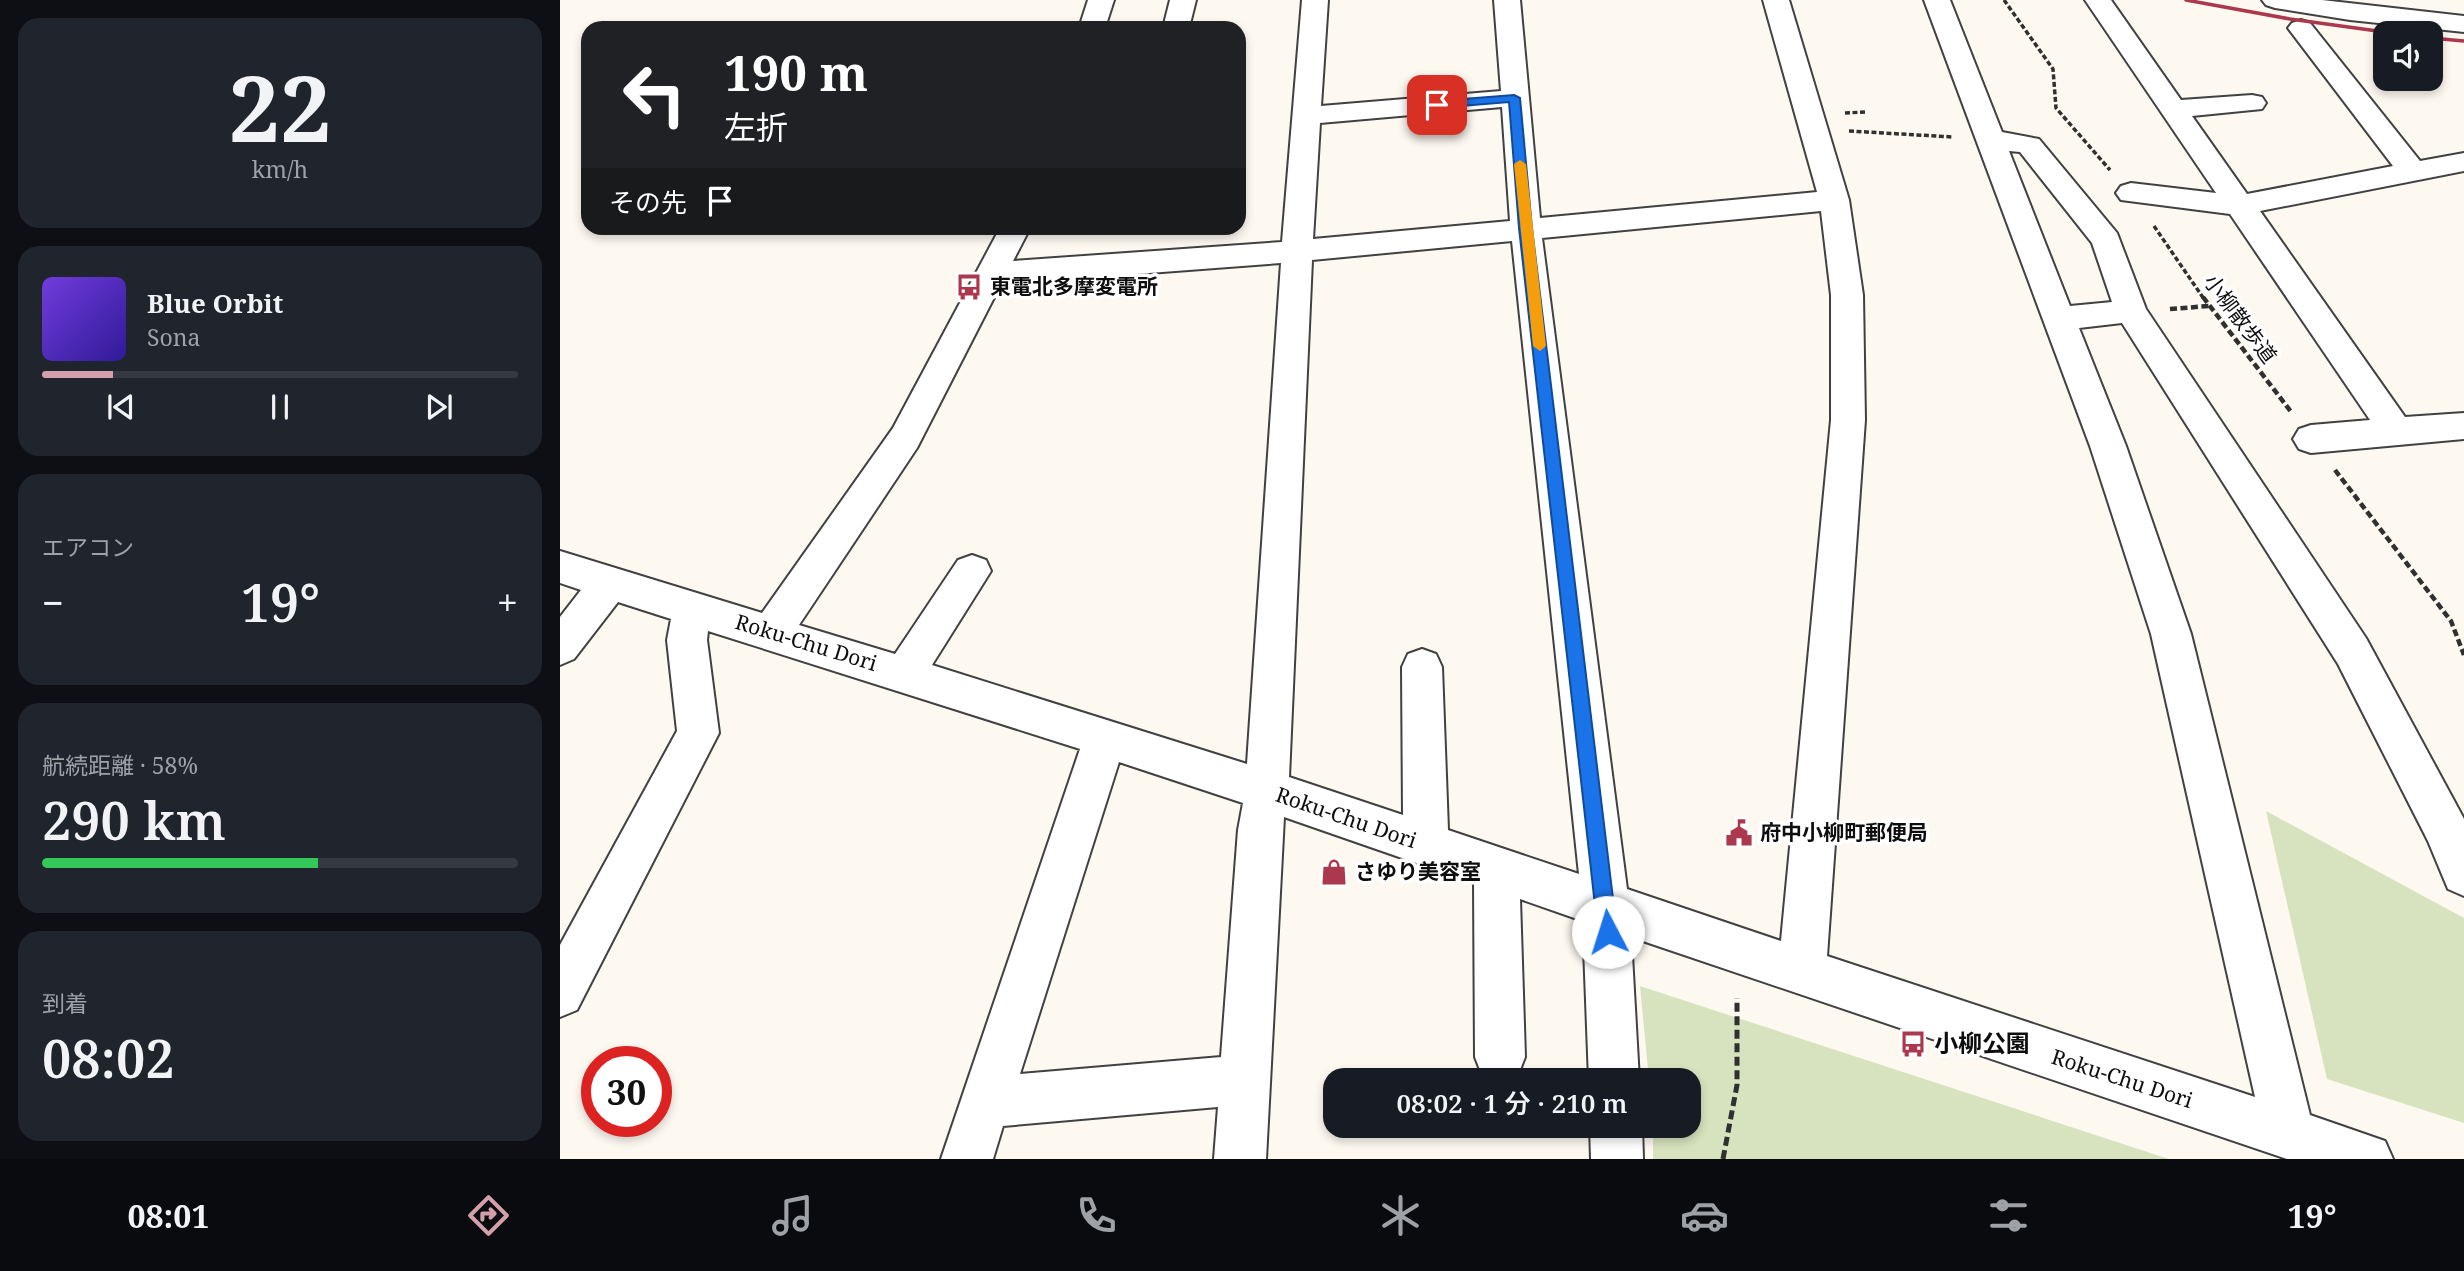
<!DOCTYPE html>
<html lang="ja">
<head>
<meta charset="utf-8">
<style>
  :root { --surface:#171b24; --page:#20242c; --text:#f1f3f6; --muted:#9ea1a6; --line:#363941; --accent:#d29faa }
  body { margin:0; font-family:"Noto Serif","Noto Sans JP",serif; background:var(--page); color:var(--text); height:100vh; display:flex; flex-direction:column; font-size:26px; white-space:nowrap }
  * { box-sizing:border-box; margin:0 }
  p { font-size:23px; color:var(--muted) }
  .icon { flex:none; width:38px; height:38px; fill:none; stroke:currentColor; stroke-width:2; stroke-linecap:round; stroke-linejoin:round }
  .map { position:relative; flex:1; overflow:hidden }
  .side { display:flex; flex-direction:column; gap:18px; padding:18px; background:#0d0f14; width:560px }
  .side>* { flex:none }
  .guide { position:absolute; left:21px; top:21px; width:665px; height:214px; border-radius:21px; box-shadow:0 4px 10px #0003; background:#202124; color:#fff; overflow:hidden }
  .buttons { position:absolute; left:1813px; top:21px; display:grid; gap:14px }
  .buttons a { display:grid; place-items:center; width:70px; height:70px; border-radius:14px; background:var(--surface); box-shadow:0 4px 10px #0003; font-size:35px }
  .speed { position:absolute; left:21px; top:1046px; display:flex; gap:14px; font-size:35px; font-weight:700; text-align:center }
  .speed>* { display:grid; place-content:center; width:91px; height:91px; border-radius:50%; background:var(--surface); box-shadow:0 4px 10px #0003; line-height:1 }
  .speed .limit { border:10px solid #d22; background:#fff; color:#111 }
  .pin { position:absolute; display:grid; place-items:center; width:60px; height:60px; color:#fff; margin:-30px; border-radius:14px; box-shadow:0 4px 10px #0006 }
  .me { position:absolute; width:77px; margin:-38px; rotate:355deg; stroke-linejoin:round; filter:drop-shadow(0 0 5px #0008) }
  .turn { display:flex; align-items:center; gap:24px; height:147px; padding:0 28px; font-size:32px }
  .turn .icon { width:91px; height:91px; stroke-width:2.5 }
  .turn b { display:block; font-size:49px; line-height:60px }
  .then { display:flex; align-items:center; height:66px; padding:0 28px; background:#0003; gap:14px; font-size:26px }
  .big { font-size:52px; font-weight:600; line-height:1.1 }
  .side .widget { flex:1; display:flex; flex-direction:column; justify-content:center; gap:10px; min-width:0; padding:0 24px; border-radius:21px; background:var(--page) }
  .side .dial { align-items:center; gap:0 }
  .dial b { font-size:91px; line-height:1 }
  .song { display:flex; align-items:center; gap:21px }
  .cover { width:84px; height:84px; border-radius:10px; background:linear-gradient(135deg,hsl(260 70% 55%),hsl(250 70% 35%)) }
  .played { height:7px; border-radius:4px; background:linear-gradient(90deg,var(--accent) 15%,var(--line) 15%) }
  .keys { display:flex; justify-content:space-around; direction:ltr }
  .heat { display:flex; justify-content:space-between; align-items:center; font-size:38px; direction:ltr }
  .charge { height:10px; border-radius:5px; background:linear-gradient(90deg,#34c759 58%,var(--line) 0) }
  .trip { position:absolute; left:763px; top:1068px; width:378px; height:70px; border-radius:21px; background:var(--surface); box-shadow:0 4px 10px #0003; font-weight:600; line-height:70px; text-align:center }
  .menu { display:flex; height:112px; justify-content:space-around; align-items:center; background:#090b0e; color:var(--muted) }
  .menu .icon { width:49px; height:49px }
  .menu .current { color:var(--accent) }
  .menu b { font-size:32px; color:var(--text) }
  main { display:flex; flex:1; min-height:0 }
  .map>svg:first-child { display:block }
</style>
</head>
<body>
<main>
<section class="side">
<div class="widget dial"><b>22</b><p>km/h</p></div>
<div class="widget">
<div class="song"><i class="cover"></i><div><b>Blue Orbit</b><p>Sona</p></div></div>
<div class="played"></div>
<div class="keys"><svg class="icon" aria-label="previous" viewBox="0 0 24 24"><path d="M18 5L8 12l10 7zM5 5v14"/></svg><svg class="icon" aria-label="pause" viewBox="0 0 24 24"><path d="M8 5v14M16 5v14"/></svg><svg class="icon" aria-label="next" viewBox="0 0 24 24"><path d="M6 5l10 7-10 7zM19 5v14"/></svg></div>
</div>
<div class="widget"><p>エアコン</p>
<div class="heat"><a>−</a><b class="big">19°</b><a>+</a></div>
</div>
<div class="widget"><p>航続距離 · 58%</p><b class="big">290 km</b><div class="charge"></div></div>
<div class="widget"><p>到着</p><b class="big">08:02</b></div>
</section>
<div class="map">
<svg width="1904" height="1159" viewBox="0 0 1904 1159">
  <rect width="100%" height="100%" fill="#fdf9f1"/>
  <g fill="#d7e3be">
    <path d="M 1706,811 L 1904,918 L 1904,1123 L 1767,1079 Z"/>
    <path d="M 1080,986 L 1609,1159 L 1093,1159 L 1093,1125 L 1129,1125 L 1129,1080 L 1089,1080 Z"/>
  </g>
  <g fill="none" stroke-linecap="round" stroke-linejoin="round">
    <g stroke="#414141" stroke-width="4">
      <g id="minor">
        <path d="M 528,0 L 554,0 L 545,28 L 519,28 Z"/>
        <path d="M 610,0 L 636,0 L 629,28 L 603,28 Z"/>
        <path d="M 742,0 L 768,0 L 761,106 L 941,91 L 934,0 L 960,0 L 980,218 L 1257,192 L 1203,0 L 1229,0 L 1289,200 L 1303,295 L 1305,420 L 1267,956 L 1695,1097 L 1591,634 L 1530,446 L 1364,0 L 1390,0 L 1442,132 L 1479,139 L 1557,233 L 1586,309 L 1806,638 L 1904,819 L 1904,896 L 1888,889 L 1868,841 L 1778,664 L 1562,323 L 1519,328 L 1566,446 L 1631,634 L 1750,1115 L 1825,1141 L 1833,1159 L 1727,1159 L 1071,937 L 1079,1080 L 1029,1080 L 1023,921 L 960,899 L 965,1057 L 958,1075 C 944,1080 936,1080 922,1075 L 915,1057 L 914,883 L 724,817 L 706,1159 L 654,1159 L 658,1107 L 443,1126 L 433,1159 L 381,1159 L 520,749 L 148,631 L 147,640 L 159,733 L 17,1010 L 0,1017 L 0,945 L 117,731 L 107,640 L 111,619 L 58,602 L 14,659 L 0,665 L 0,617 L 21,590 L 0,583 L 0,551 L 202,613 L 333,428 L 440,228 L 470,228 L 453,261 L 722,242 ZM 942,107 L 950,221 L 753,239 L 760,123 ZM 1449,151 L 1460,152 L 1532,243 L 1552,302 L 1510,306 ZM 1261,211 L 1271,295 L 1271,420 L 1221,941 L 1067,889 L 982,238 ZM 952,241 L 1019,874 L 888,830 L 882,667 L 876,654 L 862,649 L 848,654 L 842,667 L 843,815 L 729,777 L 752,260 ZM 721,263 L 687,764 L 372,665 L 431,571 L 426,560 L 412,555 L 398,560 L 335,654 L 239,625 L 357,448 L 441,284 ZM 559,762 L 683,803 L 678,830 L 661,1057 L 460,1074 Z"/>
        <path d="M 1525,0 L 1551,0 L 1621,100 L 1692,95 L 1702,97 L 1706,103 L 1702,109 L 1632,116 L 1687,194 L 1833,166 L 1728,28 L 1732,23 L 1741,20 L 1750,23 L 1860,161 L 1904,153 L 1904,171 L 1700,211 L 1845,417 L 1904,413 L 1904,439 L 1751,453 L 1739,449 L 1733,439 L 1739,429 L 1751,425 L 1810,420 L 1670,214 L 1561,200 L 1556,193 L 1561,186 L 1571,183 L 1656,193 Z"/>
        <path d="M 1702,0 L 1762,0 L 1904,16 L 1904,32 L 1790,20 L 1715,8 L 1706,5 Z"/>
        <path d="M 1030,1125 L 1082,1125 L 1083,1159 L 1031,1159 Z"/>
      </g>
    </g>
    <g stroke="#303030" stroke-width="3.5" stroke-dasharray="5 2.5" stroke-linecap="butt">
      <path d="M 1444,0 L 1493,69 L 1496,108 L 1550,170"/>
      <path d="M 1285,113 L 1305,112"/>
      <path d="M 1289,131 L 1393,137"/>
      <path d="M 1594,226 L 1644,299"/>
    </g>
    <g stroke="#303030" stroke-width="4.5" stroke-dasharray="7 3.5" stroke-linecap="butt">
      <path d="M 1643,297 L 1732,413"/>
      <path d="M 1610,309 L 1649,306"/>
      <path d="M 1775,470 L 1891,621 L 1904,655"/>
    </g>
    <path stroke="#303030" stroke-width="5" stroke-dasharray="9 4.5" stroke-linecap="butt" d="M 1163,1159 L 1177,1085 L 1177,998"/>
    <use href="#minor" fill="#fff" fill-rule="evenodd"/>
    <g stroke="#ac384e" stroke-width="3.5">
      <path d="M 1626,0 L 1730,19 L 1832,33"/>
      <path d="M 1871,38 L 1904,41"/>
    </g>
  </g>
  <path fill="#1a73e8" stroke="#114b97" stroke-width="2" d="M 954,95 L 960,98 L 972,228 L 1057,932 L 1055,939 L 1048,942 L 1041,939 L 1038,932 L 959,228 L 949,102 L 877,108 L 871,105 L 877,101 Z"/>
  <path fill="#f59e0b" d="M 960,160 L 966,164 L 986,346 L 980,351 L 973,346 L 954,164 Z"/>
  <defs>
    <g id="bus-bare" transform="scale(2.1)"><path d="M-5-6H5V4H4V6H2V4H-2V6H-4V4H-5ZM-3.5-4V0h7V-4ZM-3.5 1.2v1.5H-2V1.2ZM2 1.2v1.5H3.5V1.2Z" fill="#ac384e" stroke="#fff" stroke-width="2.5" paint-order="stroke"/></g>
    <g id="civic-bare" transform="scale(2.1)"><path d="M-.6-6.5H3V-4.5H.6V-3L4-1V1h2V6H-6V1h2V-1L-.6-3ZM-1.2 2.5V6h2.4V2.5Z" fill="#ac384e" stroke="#fff" stroke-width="2.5" paint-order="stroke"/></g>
    <g id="shop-bare" transform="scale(2.1)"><path d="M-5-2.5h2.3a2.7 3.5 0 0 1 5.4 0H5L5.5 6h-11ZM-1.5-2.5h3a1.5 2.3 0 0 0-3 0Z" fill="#ac384e" stroke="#fff" stroke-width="2.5" paint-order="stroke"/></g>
  </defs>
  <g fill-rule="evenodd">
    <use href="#bus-bare" x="409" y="287"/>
    <use href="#civic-bare" x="1179" y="833"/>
    <use href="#shop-bare" x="774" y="872"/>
    <use href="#bus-bare" x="1353" y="1044"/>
  </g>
  <g text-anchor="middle" stroke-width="7" stroke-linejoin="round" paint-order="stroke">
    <g font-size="21" font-weight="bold" fill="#0e0e0e" stroke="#fff" text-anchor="start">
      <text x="430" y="294">東電北多摩変電所</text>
      <text x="1200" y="840">府中小柳町郵便局</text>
      <text x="795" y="879">さゆり美容室</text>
    </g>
    <g font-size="21" fill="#0e0e0e" stroke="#fff">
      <text transform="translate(1680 319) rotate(53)" y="7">小柳散歩道</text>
      <text transform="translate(246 643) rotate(17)" y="7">Roku-Chu Dori</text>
      <text transform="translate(786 818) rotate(19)" y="7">Roku-Chu Dori</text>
      <text transform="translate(1562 1079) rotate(18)" y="7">Roku-Chu Dori</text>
    </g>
    <g font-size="24" font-weight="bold" fill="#0e0e0e" stroke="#fff" text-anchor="start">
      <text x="1374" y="1052">小柳公園</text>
    </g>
  </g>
</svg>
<div class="buttons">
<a><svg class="icon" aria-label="sound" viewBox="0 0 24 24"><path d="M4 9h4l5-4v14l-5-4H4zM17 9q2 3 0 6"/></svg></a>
</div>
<div class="speed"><div class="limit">30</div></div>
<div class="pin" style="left:877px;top:105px;background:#d93025"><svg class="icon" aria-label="arrive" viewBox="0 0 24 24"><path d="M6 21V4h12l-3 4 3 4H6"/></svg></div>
<svg class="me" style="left:1048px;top:932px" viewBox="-20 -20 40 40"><circle r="19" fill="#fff"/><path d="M0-13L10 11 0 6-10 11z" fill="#1a73e8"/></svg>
<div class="trip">08:02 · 1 分 · 210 m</div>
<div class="guide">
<div class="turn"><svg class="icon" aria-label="left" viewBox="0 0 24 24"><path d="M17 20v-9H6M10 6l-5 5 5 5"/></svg><div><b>190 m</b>左折</div></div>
<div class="then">その先<svg class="icon" aria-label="arrive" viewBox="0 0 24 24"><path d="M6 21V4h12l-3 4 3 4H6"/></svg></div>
</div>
</div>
</main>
<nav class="menu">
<b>08:01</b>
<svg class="icon current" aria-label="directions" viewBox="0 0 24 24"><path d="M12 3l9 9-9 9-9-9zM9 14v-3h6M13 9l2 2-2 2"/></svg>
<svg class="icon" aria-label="music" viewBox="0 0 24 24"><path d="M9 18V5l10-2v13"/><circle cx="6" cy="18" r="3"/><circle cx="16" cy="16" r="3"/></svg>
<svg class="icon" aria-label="phone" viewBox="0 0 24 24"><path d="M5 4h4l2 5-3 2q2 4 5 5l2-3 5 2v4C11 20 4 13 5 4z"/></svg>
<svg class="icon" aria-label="climate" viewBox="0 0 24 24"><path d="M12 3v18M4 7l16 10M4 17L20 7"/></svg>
<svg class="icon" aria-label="car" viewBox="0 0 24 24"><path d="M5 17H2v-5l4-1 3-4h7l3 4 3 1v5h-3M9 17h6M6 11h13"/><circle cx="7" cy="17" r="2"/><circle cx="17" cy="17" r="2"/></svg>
<svg class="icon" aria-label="filters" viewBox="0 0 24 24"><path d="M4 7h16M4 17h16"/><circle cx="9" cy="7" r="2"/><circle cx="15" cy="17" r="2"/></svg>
<b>19°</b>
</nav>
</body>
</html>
